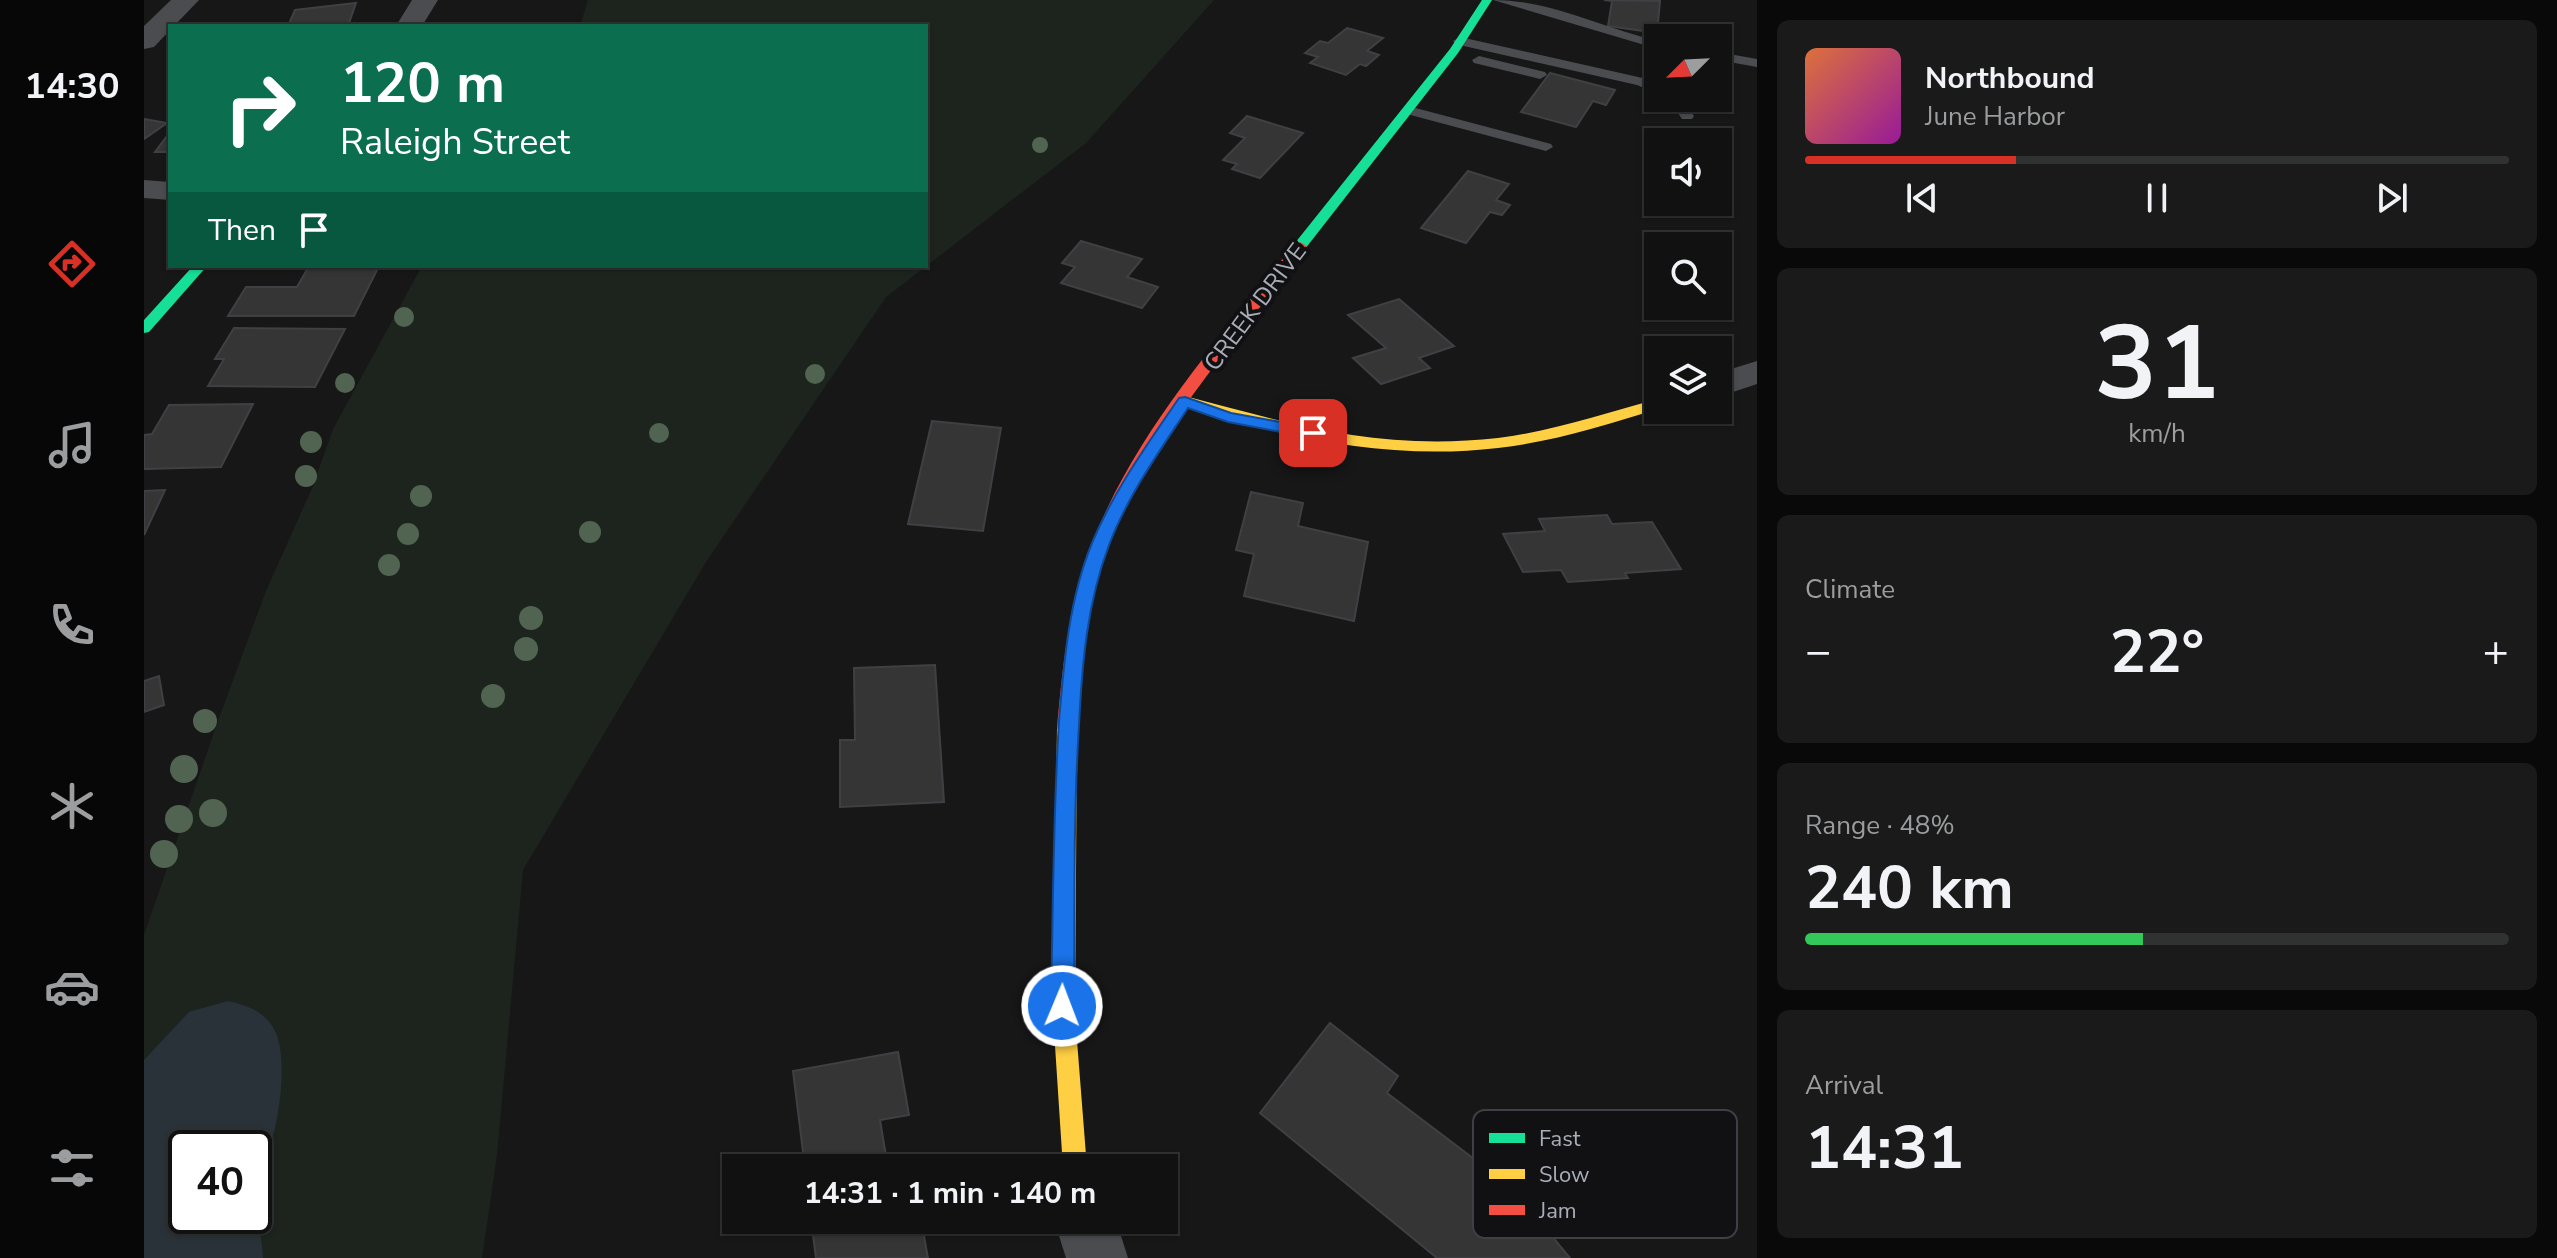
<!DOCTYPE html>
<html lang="en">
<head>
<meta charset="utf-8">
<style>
  :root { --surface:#111; --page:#1a1a1a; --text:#f1f3f6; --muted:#9c9d9f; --line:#303131; --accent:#d93025 }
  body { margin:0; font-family:"Nunito Sans",sans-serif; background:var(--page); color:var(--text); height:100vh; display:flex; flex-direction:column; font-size:30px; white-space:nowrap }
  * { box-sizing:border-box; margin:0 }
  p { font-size:26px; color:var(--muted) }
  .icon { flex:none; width:44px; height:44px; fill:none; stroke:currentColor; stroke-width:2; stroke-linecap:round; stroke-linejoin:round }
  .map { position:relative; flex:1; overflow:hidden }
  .panel { display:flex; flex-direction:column; gap:20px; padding:20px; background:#090909; width:800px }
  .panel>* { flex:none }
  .top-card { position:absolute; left:24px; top:24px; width:760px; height:244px; border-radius:0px; box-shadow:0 2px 6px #0004,0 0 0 2px var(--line); background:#0b6e4f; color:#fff; overflow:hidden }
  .needle { width:52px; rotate:246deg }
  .buttons { position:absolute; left:1500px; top:24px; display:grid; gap:16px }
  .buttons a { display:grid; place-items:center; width:88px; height:88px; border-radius:0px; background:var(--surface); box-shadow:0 2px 6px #0004,0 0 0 2px var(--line); font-size:40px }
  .speed { position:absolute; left:24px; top:1130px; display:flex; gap:16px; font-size:40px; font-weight:700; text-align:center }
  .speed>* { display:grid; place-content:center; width:104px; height:104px; border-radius:50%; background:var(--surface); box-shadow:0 2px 6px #0004,0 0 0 2px var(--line); line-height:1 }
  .speed .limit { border:4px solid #111; border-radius:12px; background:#fff; color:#111 }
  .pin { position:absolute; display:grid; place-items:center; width:68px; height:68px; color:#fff; margin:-34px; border-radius:16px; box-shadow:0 4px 12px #0006 }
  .me { position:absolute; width:88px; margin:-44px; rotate:1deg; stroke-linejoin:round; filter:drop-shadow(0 0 6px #0008) }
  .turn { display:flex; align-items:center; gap:28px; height:168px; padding:0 40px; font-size:36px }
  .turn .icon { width:104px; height:104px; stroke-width:2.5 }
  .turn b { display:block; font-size:56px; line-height:68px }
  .then { display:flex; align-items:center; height:76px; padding:0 40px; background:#0003; gap:16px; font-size:30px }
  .big { font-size:60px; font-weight:700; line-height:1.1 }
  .panel .card { flex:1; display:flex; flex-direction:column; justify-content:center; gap:12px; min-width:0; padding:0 28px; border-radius:12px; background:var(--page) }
  .panel .dial { align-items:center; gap:0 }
  .dial b { font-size:104px; line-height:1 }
  .song { display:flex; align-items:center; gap:24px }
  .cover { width:96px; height:96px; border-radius:12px; background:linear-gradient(135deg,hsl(20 70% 55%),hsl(300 70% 35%)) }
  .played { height:8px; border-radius:4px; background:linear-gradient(90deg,var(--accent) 30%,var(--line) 30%) }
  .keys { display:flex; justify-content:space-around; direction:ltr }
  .heat { display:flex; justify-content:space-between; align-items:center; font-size:44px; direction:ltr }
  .charge { height:12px; border-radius:6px; background:linear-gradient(90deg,#34c759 48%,var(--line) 0) }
  .trip { position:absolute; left:578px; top:1154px; width:456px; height:80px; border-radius:0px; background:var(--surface); box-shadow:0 2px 6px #0004,0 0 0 2px var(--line); font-weight:700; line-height:80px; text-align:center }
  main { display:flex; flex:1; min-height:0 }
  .tabs { display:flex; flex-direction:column; width:144px; justify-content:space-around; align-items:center; background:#070707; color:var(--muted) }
  .tabs .icon { width:56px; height:56px }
  .tabs .active { color:var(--accent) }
  .tabs b { font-size:36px; color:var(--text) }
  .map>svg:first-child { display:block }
</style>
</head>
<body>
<main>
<nav class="tabs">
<b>14:30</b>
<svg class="icon active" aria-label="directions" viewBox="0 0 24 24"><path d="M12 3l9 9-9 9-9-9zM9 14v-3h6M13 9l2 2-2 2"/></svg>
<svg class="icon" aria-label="music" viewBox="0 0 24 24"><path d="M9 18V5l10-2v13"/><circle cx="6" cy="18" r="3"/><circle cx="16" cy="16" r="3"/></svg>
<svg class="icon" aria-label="phone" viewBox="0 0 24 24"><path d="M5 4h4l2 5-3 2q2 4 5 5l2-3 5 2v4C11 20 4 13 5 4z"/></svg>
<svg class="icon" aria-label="climate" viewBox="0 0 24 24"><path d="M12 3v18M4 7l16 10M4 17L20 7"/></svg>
<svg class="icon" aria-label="car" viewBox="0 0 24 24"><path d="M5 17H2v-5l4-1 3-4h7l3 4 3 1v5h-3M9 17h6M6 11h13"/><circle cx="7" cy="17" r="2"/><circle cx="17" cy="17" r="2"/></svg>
<svg class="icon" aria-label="filters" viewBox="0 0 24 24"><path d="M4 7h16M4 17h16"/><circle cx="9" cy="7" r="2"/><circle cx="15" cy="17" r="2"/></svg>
</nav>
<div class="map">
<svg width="1613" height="1258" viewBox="0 0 1613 1258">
  <rect width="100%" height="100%" fill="#171717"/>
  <path fill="#1d241e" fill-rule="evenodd" d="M 444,0 L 1070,0 L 942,143 L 742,297 L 562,562 L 379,870 L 353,1155 L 338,1258 L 0,1258 L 0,935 L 75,718 L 122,591 L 169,486 L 189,429 L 278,266 L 782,266 L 782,26 L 436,26 ZM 42,1148 L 110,1148 L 110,1216 L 42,1216 Z"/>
  <path fill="#2a3239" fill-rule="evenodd" d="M 84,1001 C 102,1005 120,1011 130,1029 C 145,1056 135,1121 125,1150 C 121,1162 115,1172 113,1185 C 110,1209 118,1233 119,1258 L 0,1258 L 0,1060 L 45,1012 ZM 42,1148 L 110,1148 L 110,1216 L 42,1216 Z"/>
  <g fill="#353536" stroke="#3f4043" stroke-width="2">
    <path d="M 1460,0 L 1516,1 L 1513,33 L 1464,26 L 1468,1 Z"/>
    <path d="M 212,3 L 204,26 L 144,26 L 151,10 Z"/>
    <path d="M 1203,28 L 1239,38 L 1223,51 L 1235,55 L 1222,66 L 1216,64 L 1202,75 L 1166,63 L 1174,57 L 1161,53 L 1176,41 L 1184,43 Z"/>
    <path d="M 1406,73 L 1471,90 L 1462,105 L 1449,101 L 1432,127 L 1377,112 Z"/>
    <path d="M 1103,116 L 1159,133 L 1116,178 L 1088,169 L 1093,164 L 1079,160 L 1101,138 L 1086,133 Z"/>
    <path d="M 0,119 L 23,123 L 0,139 Z"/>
    <path d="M 26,132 L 26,152 L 11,152 Z"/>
    <path d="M 1324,171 L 1365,184 L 1352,200 L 1366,205 L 1358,215 L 1346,212 L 1322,243 L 1277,228 Z"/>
    <path d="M 937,241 L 998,259 L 983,277 L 1014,287 L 998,308 L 917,283 L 931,267 L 918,263 Z"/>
    <path d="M 165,266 L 235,266 L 210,316 L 84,316 L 102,287 L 153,287 Z"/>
    <path d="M 1255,299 L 1310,346 L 1275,358 L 1286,368 L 1237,384 L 1209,358 L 1242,348 L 1204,315 Z"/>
    <path d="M 90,328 L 201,329 L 171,387 L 64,386 L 80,359 L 71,359 Z"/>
    <path d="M 109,404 L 77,467 L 0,469 L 0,435 L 8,434 L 25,405 Z"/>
    <path d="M 788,421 L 857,428 L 839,531 L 764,524 Z"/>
    <path d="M 21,490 L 0,535 L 0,491 Z"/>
    <path d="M 1107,492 L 1159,503 L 1154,526 L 1224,542 L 1210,621 L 1100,596 L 1110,554 L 1092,550 Z"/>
    <path d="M 1463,515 L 1468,524 L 1508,522 L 1537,569 L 1481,573 L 1484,578 L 1424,582 L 1417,570 L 1379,572 L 1359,534 L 1401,531 L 1395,519 Z"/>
    <path d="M 791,665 L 800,802 L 696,807 L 696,740 L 711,740 L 710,668 Z"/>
    <path d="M 15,676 L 20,705 L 0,712 L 0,681 Z"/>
    <path d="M 1186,1023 L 1254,1076 L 1243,1093 L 1367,1187 L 1426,1258 L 1293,1258 L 1116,1113 Z"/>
    <path d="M 754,1052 L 765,1115 L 736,1120 L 744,1168 L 661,1168 L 649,1071 Z"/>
    <path d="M 667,1220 L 752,1220 L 752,1224 L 777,1220 L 784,1258 L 672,1258 Z"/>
  </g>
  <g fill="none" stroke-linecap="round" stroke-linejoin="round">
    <g fill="#4b4c50" fill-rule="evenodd">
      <path d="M 1349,0 C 1407,0 1458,28 1514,41 L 1514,49 Z"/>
      <path d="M 1316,37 L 1503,79 L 1514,85 L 1514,94 L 1493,85 L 1311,44 L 1309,41 Z"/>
      <path d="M 1574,52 L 1613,59 L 1613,67 L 1574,60 Z"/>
      <path d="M 1335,56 L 1401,72 L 1403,75 L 1396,79 L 1330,63 L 1328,60 Z"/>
      <path d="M 1524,98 L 1538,98 L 1550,116 L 1548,119 L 1538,119 Z"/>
      <path d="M 1264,106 L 1407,144 L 1409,147 L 1402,151 L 1259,113 L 1257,110 Z"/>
    </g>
    <g fill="#4b4c50" fill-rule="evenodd">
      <path d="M 27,0 L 55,0 L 30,26 L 26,26 L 26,30 L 10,47 L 0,49 L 0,26 Z"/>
      <path d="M 268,0 L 294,0 L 278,26 L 252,26 Z"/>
      <path d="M 0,180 L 26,182 L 26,200 L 0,198 Z"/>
      <path d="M 1613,361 L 1613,384 L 1574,397 L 1574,373 Z"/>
      <path d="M 910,1220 L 972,1220 L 984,1258 L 922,1258 Z"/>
    </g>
    <g fill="#16e098" fill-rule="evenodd">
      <path d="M 1338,0 L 1348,0 L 1314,53 L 1161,249 L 1151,249 L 1151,243 L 1306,49 Z"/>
      <path d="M 49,266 L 63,266 L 5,332 L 0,333 L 0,320 Z"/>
    </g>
    <g fill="#ffcf43" fill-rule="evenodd">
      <path d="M 1041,396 C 1151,425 1237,451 1354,438 C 1409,431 1461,413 1514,399 L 1514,409 C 1462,425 1408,442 1354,448 C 1245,461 1139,437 1036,404 L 1033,401 Z"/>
      <path d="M 923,720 L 930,723 L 933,728 L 931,1015 L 943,1168 L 919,1168 L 909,1015 L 913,728 L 916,723 Z"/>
    </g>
    <path fill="#f24e42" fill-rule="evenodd" d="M 1156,242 L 1163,246 C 1088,348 996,443 957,566 C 941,619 936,674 933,728 L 930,733 L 916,733 L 913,728 C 918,674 923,619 940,567 C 979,444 1073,343 1151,243 Z"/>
  </g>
  <g fill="#506451">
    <circle cx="896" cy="145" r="8"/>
    <circle cx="260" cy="317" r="10"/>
    <circle cx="671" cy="374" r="10"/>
    <circle cx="201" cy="383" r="10"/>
    <circle cx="515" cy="433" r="10"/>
    <circle cx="167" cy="442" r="11"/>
    <circle cx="162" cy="476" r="11"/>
    <circle cx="277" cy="496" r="11"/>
    <circle cx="446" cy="532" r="11"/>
    <circle cx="264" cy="534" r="11"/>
    <circle cx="245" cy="565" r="11"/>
    <circle cx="387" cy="618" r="12"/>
    <circle cx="382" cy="649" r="12"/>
    <circle cx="349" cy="696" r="12"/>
    <circle cx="61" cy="721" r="12"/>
    <circle cx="40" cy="769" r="14"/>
    <circle cx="69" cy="813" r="14"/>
    <circle cx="35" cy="819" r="14"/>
    <circle cx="20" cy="854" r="14"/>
  </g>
  <path fill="#1a73e8" stroke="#114b97" stroke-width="2" d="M 1041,397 L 1087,413 L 1169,428 L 1177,433 L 1169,438 L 1084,422 L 1044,408 C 1015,452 984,495 965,545 C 943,603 938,664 935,725 C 929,819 931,913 930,1006 L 926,1014 L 918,1017 L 910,1014 L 907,1006 C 909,911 909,816 915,721 C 920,661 925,599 948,543 C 970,490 1003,445 1035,398 Z"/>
  <g text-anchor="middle" stroke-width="8" stroke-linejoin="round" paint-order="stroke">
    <g font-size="24" fill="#a8adb8" stroke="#111113">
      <text transform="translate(1111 307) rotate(-53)" y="8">CREEK DRIVE</text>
    </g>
  </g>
  <rect x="1329" y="1110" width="264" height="128" rx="12" fill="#111113" stroke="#3e4045" stroke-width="2"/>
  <rect x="1345" y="1133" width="36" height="10" fill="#16e098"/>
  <rect x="1345" y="1169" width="36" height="10" fill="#ffcf43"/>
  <rect x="1345" y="1205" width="36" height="10" fill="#f24e42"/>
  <g font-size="22" fill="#a8adb8">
    <text x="1395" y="1146">Fast</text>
    <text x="1395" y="1182">Slow</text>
    <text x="1395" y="1218">Jam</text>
  </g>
</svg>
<div class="buttons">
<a><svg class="needle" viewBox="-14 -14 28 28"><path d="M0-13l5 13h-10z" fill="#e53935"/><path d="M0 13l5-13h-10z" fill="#9c9d9f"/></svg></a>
<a><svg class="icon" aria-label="sound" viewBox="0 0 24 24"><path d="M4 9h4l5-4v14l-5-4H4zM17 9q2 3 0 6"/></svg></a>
<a><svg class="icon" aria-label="search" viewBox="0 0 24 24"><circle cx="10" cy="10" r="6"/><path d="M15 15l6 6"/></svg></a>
<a><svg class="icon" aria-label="layers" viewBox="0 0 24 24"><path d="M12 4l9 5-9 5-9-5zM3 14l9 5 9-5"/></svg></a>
</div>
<div class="speed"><div class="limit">40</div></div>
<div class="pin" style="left:1169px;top:433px;background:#d93025"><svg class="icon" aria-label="arrive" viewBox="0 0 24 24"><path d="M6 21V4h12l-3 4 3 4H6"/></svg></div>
<svg class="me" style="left:918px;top:1006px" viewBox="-20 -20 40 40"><circle r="17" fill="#1a73e8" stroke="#fff" stroke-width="3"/><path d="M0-11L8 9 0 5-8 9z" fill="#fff"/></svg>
<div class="trip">14:31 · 1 min · 140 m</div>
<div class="top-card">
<div class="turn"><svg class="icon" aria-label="right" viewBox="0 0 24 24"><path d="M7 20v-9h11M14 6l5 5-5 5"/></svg><div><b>120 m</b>Raleigh Street</div></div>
<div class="then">Then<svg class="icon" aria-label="arrive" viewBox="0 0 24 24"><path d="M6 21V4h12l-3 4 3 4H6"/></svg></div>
</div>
</div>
<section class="panel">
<div class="card">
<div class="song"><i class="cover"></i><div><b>Northbound</b><p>June Harbor</p></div></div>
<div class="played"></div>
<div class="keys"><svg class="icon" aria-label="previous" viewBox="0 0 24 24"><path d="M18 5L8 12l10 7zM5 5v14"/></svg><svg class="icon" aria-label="pause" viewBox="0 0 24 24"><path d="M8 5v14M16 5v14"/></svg><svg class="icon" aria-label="next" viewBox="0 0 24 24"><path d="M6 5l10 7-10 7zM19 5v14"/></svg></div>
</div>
<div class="card dial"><b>31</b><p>km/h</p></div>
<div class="card"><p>Climate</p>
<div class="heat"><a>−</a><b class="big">22°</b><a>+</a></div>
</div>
<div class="card"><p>Range · 48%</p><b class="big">240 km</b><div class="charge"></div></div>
<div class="card"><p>Arrival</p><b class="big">14:31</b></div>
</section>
</main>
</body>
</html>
